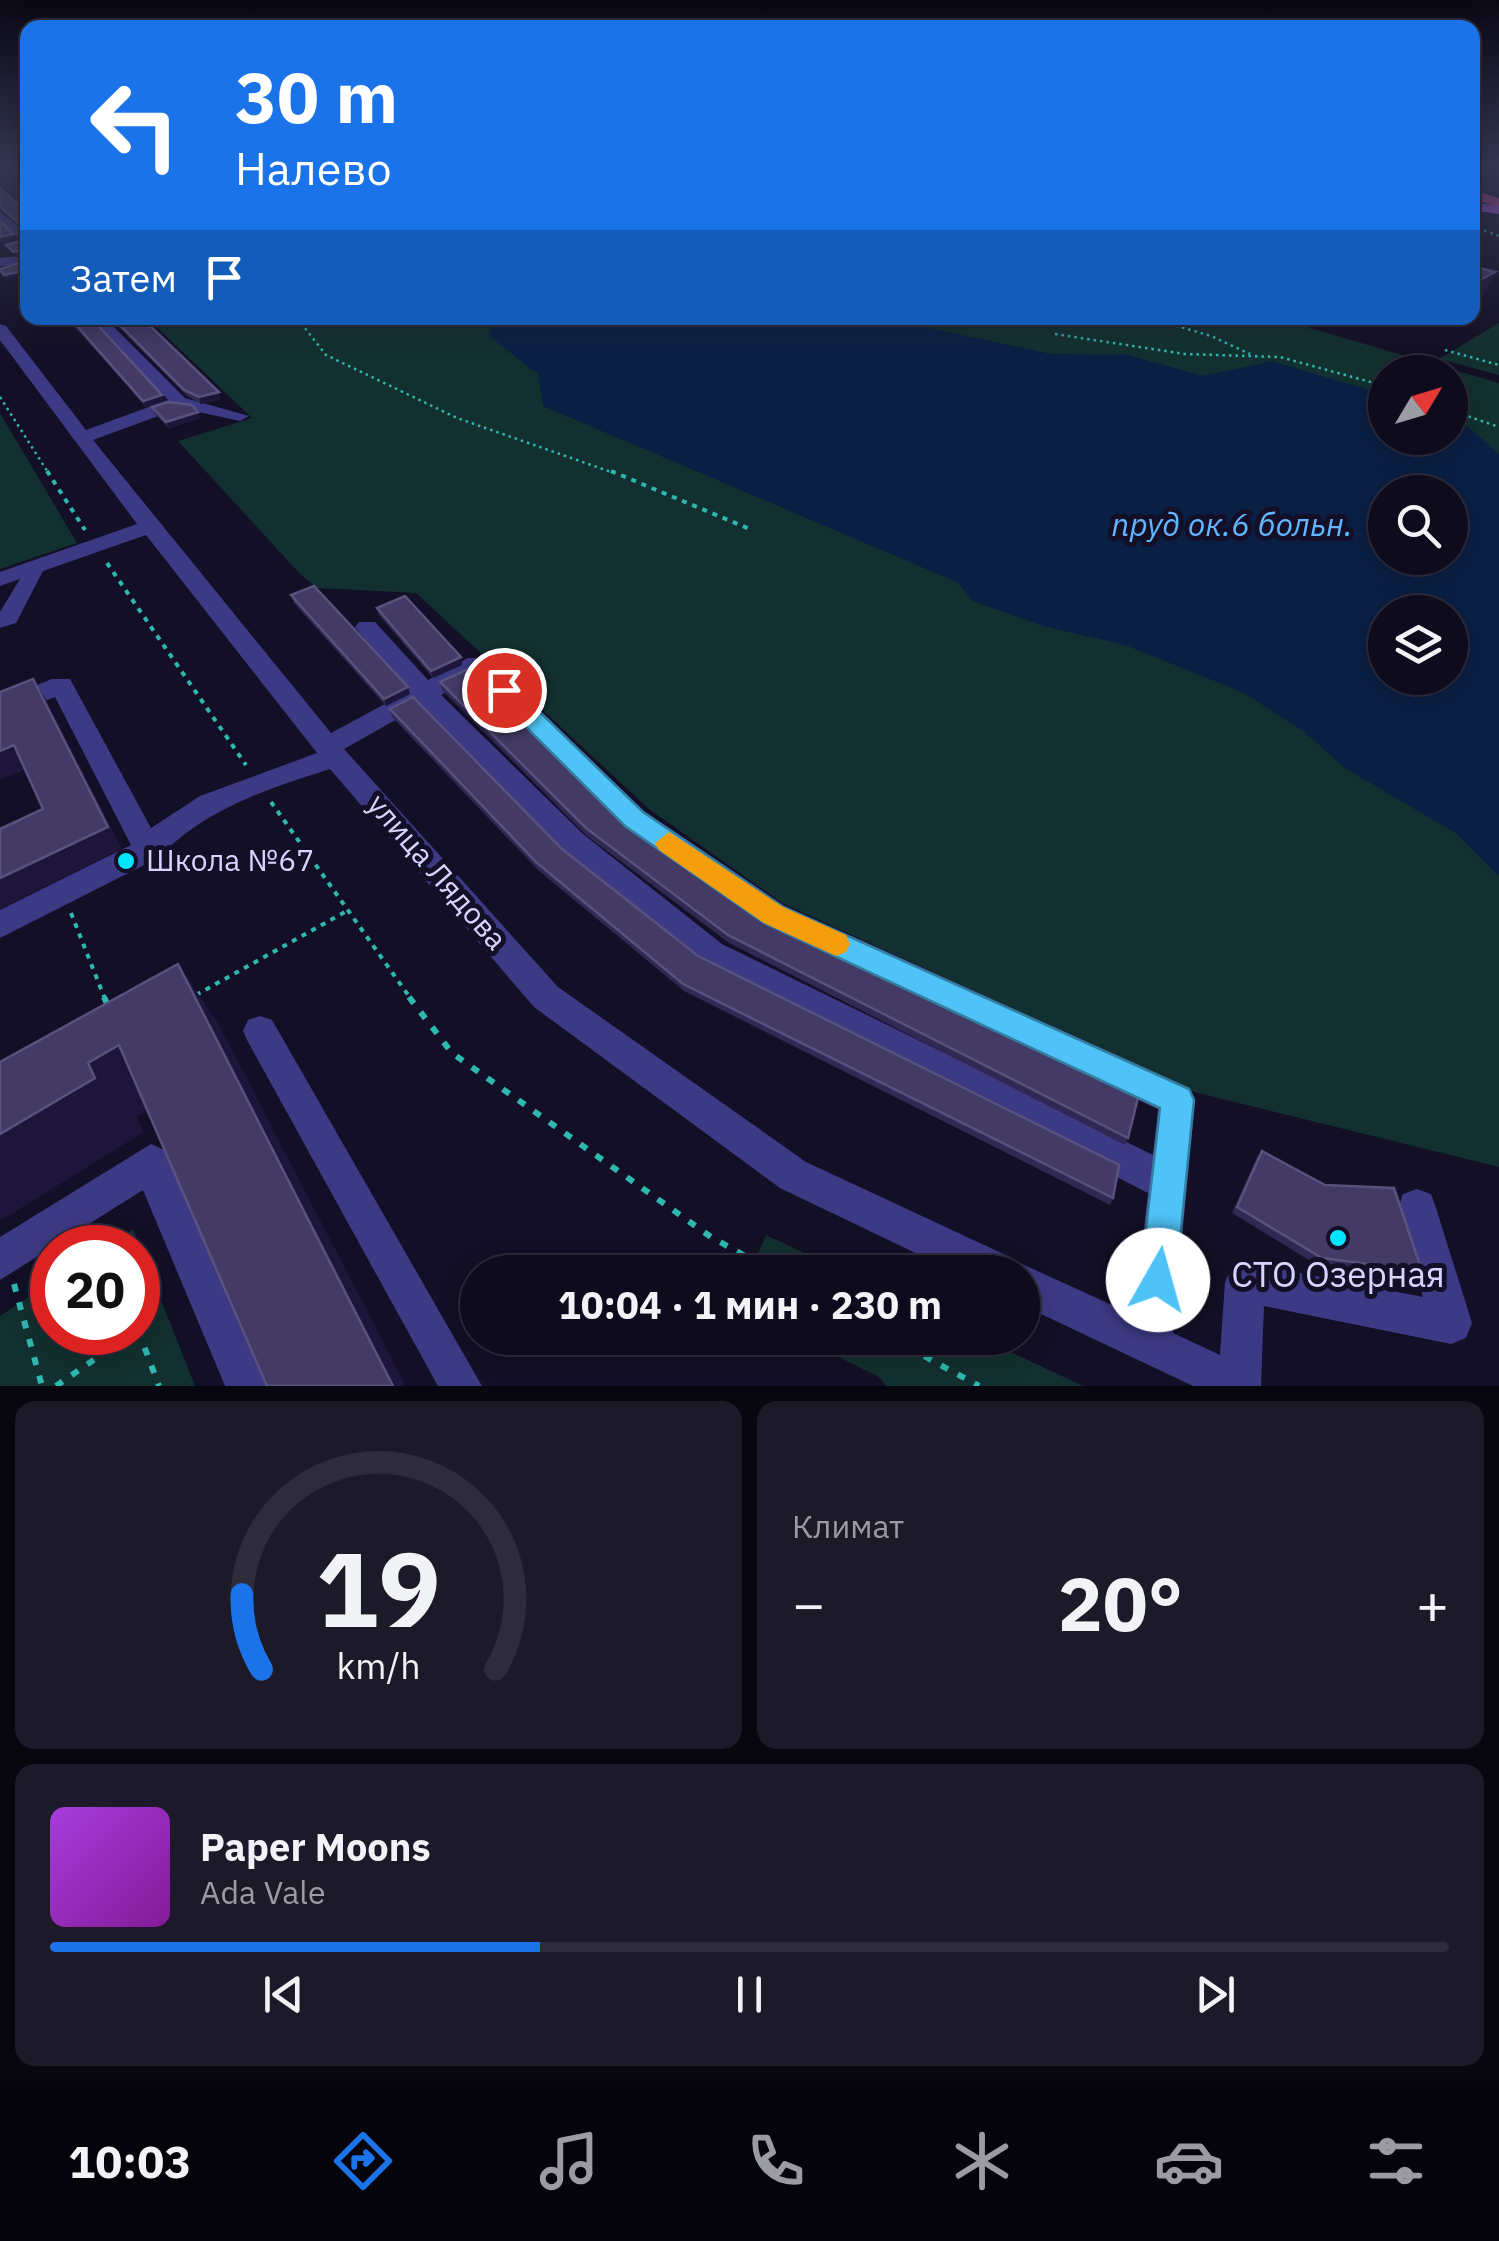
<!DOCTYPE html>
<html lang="ru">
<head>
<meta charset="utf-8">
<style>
  :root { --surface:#0e0b1c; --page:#1c1929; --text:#f1f3f6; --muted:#9b9ba3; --line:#2e2b3b; --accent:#1a73e8 }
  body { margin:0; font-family:"IBM Plex Sans",sans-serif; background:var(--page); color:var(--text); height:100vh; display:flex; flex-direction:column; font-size:38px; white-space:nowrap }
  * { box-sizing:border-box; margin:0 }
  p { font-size:32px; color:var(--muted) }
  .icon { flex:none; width:55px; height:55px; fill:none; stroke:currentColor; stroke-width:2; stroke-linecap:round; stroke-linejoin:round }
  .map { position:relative; height:1386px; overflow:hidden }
  .panel { display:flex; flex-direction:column; gap:15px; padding:15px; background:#08060f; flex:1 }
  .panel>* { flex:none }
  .hud { position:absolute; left:20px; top:20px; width:1460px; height:305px; border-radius:20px; box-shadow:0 5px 25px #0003,0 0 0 2px var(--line); background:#1a73e8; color:#fff; overflow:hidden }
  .needle { width:65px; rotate:52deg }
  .tools { position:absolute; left:1368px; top:355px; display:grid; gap:20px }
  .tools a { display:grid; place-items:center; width:100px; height:100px; border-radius:50%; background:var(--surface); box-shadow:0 5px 25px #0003,0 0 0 2px var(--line); font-size:50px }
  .speed { position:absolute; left:30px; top:1225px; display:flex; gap:20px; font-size:50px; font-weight:700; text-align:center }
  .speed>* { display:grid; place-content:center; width:130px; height:130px; border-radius:50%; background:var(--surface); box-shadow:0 5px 25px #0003,0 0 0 2px var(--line); line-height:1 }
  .speed .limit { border:15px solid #d22; background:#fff; color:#111 }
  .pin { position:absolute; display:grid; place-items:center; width:85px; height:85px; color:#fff; margin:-42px; border:5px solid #fff; border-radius:50%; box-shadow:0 2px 10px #0007 }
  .me { position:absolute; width:110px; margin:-55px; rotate:7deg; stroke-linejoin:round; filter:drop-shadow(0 0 8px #0008) }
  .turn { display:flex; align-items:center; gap:35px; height:210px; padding:0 50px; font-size:45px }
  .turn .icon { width:130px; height:130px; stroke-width:2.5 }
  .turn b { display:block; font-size:70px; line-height:85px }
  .then { display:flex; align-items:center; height:95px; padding:0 50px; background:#0003; gap:20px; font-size:38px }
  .big { font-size:75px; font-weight:700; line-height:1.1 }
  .panel .card { flex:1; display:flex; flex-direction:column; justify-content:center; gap:15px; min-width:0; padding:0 35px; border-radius:20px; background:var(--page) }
  .panel .dial { align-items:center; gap:0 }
  .dial svg { height:260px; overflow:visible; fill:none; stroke:var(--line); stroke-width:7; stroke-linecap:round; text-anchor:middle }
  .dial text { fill:var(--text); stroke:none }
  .song { display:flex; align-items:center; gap:30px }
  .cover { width:120px; height:120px; border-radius:15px; background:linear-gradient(135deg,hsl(280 70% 55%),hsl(290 70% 35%)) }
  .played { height:10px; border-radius:5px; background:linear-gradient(90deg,var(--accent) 35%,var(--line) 35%) }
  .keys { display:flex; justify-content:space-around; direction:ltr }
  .heat { display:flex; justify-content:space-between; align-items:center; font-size:55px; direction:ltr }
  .panel .tiles { flex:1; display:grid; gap:15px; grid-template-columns:1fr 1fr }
  .card:last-child { grid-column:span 2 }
  .trip { position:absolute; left:460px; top:1255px; width:580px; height:100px; border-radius:50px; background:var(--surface); box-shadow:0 5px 25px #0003,0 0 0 2px var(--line); font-weight:700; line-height:100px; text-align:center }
  .dock { display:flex; height:160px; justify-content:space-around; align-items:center; background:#06040b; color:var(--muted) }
  .dock .icon { width:70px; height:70px }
  .dock .current { color:var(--accent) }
  .dock b { font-size:45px; color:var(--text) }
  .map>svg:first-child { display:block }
</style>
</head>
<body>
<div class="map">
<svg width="1499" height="1386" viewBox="0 0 1499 1386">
  <rect width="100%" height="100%" fill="#130f26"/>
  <g fill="#12302f" fill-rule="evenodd">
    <path d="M 147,318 L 1275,318 L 1499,383 L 1499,1167 L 1194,1092 L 782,903 L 649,809 L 416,593 L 317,588 L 300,574 L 178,441 L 252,418 ZM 1385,372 L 1450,372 L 1450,438 L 1385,438 ZM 1385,492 L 1450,492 L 1450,558 L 1385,558 ZM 1385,612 L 1450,612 L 1450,678 L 1385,678 Z"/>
    <path d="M 1499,323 L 1499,375 L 1439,359 Z"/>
    <path d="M 0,413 L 77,543 L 0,569 Z"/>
    <path d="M 133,1229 L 195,1386 L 0,1386 L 0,1316 L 52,1282 L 52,1332 L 138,1332 L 138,1248 L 105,1247 Z"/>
    <path d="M 766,1235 L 845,1272 L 750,1272 Z"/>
    <path d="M 800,1338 L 981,1338 L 1083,1386 L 886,1386 L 879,1377 Z"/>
  </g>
  <path fill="#0a1f44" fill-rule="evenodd" d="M 494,318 L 883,318 L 1051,354 L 1128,355 L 1203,376 L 1272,361 L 1385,395 L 1385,438 L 1450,438 L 1450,415 L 1457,417 L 1499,454 L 1499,876 L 1457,834 L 1345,768 L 1302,730 L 1242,692 L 1125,645 L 1043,626 L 973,601 L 957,582 L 543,406 L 538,374 L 489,336 ZM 1385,492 L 1450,492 L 1450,558 L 1385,558 ZM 1385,612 L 1450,612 L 1450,678 L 1385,678 Z"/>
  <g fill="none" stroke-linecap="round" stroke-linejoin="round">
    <g stroke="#2fb8b0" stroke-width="2.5" stroke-dasharray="2.5 4" stroke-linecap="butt">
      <path d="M 0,170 L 28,181"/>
      <path d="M 1472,226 L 1499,236"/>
      <path d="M 297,318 L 326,355 L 457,418 L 617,474"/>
      <path d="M 1157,320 L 1211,336 L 1250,354"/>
      <path d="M 1055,334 L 1185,354 L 1280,357 L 1385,386"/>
      <path d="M 1445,350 L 1499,365"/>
      <path d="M 0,397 L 49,474"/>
      <path d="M 1450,410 L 1499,427"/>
    </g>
    <g stroke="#2fb8b0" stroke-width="4" stroke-dasharray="5 6" stroke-linecap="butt">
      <path d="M 47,471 L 85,530"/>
      <path d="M 611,471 L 752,530"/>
      <path d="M 107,563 L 246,765"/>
      <path d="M 271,802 L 411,999"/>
      <path d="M 71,913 L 105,999"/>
      <path d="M 196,995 L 345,912"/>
    </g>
    <g stroke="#2fb8b0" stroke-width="6" stroke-dasharray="8 11" stroke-linecap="butt">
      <path d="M 104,997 L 108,1006"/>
      <path d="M 409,997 L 452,1053 L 711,1237 L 774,1272"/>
      <path d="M 14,1284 L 42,1386"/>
      <path d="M 138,1330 L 159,1386"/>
      <path d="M 891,1338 L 979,1386"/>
      <path d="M 56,1386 L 134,1332"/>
    </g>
    <g fill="#3d3a85" fill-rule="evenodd">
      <path d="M 1487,164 L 1499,164 L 1499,169 Z"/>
      <path d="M 0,212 L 28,234 L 28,246 L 0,223 Z"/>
      <path d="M 28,255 L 28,263 L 0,266 L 0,258 Z"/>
      <path d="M 90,318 L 105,318 L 185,398 L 249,416 L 240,421 L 180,408 L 93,440 L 331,733 L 409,691 L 359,632 L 355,627 L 359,622 L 375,622 L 428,680 L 468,658 L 486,658 L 644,811 L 785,906 L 1190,1088 L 1195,1100 L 1173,1333 L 1220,1355 L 1225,1282 L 1231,1268 L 1245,1262 L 1423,1297 L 1398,1208 L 1403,1194 L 1417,1189 L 1431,1194 L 1436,1208 L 1472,1323 L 1466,1338 L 1451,1344 L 1264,1306 L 1261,1386 L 1193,1386 L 1022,1305 L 1022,1272 L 955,1272 L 780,1188 L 534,1007 L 330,769 C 267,789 205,809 158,858 L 0,938 L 0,910 L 131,845 L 55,697 L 0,719 L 0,700 L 52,679 L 70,679 L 151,828 L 200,796 L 317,753 L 146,535 L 43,571 L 16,623 L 0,628 L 0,612 L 20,579 L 0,586 L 0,572 L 137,524 L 0,340 L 0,324 L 6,326 L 86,430 L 168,400 ZM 475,676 L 624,827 L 763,924 L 1158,1109 L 1153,1155 L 722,944 L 583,834 L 441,695 ZM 422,705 L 563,850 L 700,964 L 1148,1193 L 1134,1315 L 1022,1264 L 1016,1267 L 1012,1258 L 806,1162 L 558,987 L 344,749 Z"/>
      <path d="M 260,1016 L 272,1020 L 482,1386 L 438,1386 L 248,1042 L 243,1031 L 248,1020 Z"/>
      <path d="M 151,1144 L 164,1150 L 267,1386 L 225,1386 L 143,1190 L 0,1280 L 0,1237 Z"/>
    </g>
    <path fill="#c25bff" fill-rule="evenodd" d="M 1472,202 L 1499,206 L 1499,214 L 1472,210 Z"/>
    <path fill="#ff4fa3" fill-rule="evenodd" d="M 1472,190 L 1499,198 L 1499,207 L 1472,199 Z"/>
  </g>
  <g fill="#312854">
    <path d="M 0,188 L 28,213 L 28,235 L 0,209 Z"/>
    <path d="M 67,318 L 91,318 L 162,395 L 165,401 L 146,407 Z"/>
    <path d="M 110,318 L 142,318 L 221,399 L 201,404 L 187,396 Z"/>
    <path d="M 1415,318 L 1444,318 L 1433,323 Z"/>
    <path d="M 152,407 L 201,418 L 169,428 L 155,414 Z"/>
    <path d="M 291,595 L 410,694 L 386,706 L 294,603 Z"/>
    <path d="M 377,608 L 461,657 L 462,665 L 433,678 L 379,615 Z"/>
    <path d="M 440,682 L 750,909 L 1128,1138 L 1125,1145 L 729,943 L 587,836 L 442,690 Z"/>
    <path d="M 390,709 L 562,849 L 698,956 L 1113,1198 L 1110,1205 L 684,991 L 538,870 L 392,717 Z"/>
    <path d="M 1262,1151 L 1422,1271 L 1415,1277 L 1315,1264 L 1232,1213 L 1257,1157 Z"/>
  </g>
  <g fill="#1d163a">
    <path d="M 13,234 L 16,240 L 0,243 L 0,237 Z"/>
    <path d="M 28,249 L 28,255 L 16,258 L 13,252 Z"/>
    <path d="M 27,269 L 28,276 L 6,280 L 4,275 Z"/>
    <path d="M 1495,272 L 1484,296 L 1472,302 L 1472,284 Z"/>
    <path d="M 219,392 L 221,399 L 201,404 L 199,397 Z"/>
    <path d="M 162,395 L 165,401 L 146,407 L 143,401 Z"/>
    <path d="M 198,412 L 201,418 L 169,428 L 166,422 Z"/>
    <path d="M 461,657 L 462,665 L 433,678 L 431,671 Z"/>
    <path d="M 33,679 L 47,701 L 122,849 L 0,909 L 0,878 L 108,827 Z"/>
    <path d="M 408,687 L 410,694 L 386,706 L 384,699 Z"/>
    <path d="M 14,745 L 29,768 L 0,780 L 0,751 Z"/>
    <path d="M 178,964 L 217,1021 L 406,1386 L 393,1386 Z"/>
    <path d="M 119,1045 L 165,1100 L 137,1117 L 144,1132 L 0,1221 L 0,1134 L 88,1063 Z"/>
  </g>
  <g fill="#433a66" stroke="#5a527e" stroke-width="2.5">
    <path d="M 0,188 L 28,213 L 28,232 L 0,206 Z"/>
    <path d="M 0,220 L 13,234 L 0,237 Z"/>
    <path d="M 21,241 L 28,249 L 13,252 L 6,245 Z"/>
    <path d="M 28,260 L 28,270 L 4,275 L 0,270 L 0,269 Z"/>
    <path d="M 1472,266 L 1495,272 L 1472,284 Z"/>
    <path d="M 70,318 L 91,318 L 162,395 L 143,401 Z"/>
    <path d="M 113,318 L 142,318 L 219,392 L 199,397 L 184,390 Z"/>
    <path d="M 169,402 L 192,405 L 198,412 L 166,422 L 152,407 Z"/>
    <path d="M 314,586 L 408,687 L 384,699 L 291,595 Z"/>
    <path d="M 405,596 L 461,657 L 431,671 L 377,608 Z"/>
    <path d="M 470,668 L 614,810 L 750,909 L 1138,1098 L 1128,1138 L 728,935 L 586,828 L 440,682 Z"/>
    <path d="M 33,679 L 108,827 L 0,878 L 0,829 L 43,809 L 14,745 L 0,751 L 0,692 Z"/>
    <path d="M 413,697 L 562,849 L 698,956 L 1119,1165 L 1113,1198 L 683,984 L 536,862 L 390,709 Z"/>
    <path d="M 178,964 L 393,1386 L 267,1386 L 119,1045 L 88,1063 L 95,1078 L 0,1134 L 0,1062 Z"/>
    <path d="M 1262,1151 L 1325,1185 L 1394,1188 L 1422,1271 L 1322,1258 L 1237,1207 Z"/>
  </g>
  <linearGradient id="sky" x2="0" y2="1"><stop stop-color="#0a0815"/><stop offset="0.46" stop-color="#333752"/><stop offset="1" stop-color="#333752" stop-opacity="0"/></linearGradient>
  <rect width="1499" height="358" fill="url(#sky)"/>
  <path fill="#4fc3f7" stroke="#337fa1" stroke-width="2.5" d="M 504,683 L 512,685 L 643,812 L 783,907 L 1189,1089 L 1194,1100 L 1176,1280 L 1171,1293 L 1158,1299 L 1145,1293 L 1140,1280 L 1160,1108 L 764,923 L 625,826 L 495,696 L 492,690 Z"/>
  <path fill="#f59e0b" d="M 669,832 L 783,907 L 846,935 L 850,944 L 846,952 L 836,956 L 764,923 L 659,850 L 655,843 Z"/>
  <g fill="#00e5ff" stroke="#130f26" stroke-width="4">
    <circle cx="126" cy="861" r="10"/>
    <circle cx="1338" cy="1238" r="10"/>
  </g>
  <g text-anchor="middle" stroke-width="10" stroke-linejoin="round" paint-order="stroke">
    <g font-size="30" fill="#d9d4ff" stroke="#130f26" text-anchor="start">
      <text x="146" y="871">Школа №67</text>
    </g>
    <g font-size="30" fill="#d9d4ff" stroke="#130f26">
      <text transform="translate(437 872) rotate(49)" y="10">улица Лядова</text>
    </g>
    <g font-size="32" font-style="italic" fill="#62b6ff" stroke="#130f26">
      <text x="1232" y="536">пруд ок.6 больн.</text>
    </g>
    <g font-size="35" fill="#d9d4ff" stroke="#130f26">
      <text x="1338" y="1287">СТО Озерная</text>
    </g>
  </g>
</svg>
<div class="tools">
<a><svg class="needle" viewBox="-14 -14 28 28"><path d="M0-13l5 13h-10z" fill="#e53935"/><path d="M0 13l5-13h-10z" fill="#9b9ba3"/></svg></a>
<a><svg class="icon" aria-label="search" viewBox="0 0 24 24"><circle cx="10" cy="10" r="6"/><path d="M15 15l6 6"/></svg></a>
<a><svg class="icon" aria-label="layers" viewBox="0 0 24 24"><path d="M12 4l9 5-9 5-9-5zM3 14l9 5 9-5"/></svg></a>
</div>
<div class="speed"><div class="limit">20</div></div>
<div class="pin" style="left:504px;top:690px;background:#d93025"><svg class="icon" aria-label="arrive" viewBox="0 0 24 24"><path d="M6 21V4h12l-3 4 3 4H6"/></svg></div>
<svg class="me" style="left:1158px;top:1280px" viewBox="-20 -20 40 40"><circle r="19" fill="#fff"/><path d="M0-13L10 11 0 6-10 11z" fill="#4fc3f7"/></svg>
<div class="trip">10:04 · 1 мин · 230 m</div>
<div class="hud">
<div class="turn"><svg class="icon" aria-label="left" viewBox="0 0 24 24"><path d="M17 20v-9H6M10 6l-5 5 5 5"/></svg><div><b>30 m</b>Налево</div></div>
<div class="then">Затем<svg class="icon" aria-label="arrive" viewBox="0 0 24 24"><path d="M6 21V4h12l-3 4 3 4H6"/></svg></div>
</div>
</div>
<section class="panel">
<div class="tiles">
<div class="card dial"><svg viewBox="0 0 100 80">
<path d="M14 69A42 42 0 1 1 86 69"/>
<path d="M14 69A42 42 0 0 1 8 46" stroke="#1a73e8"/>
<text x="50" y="56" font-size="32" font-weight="700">19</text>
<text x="50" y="72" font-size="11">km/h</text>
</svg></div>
<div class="card"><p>Климат</p>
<div class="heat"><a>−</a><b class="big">20°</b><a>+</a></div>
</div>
<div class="card">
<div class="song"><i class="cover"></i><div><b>Paper Moons</b><p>Ada Vale</p></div></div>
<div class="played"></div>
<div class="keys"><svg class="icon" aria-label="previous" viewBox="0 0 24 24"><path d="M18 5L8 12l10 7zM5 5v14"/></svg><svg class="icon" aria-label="pause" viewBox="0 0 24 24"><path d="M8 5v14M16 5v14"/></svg><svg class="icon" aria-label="next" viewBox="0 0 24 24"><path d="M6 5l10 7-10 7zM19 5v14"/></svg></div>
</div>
</div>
</section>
<nav class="dock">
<b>10:03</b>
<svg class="icon current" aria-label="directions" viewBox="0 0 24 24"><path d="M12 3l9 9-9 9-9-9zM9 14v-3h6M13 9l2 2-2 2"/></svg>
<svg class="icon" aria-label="music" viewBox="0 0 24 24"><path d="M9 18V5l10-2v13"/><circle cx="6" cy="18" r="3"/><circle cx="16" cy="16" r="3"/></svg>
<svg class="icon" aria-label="phone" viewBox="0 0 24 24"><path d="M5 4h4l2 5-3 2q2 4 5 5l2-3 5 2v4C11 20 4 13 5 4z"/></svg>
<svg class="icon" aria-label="climate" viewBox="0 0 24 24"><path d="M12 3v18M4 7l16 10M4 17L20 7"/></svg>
<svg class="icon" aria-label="car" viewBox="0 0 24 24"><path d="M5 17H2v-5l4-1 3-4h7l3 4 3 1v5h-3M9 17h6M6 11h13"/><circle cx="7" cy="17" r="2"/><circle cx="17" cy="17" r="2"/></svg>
<svg class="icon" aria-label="filters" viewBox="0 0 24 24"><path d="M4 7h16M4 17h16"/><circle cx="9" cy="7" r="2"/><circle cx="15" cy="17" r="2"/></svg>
</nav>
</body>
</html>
